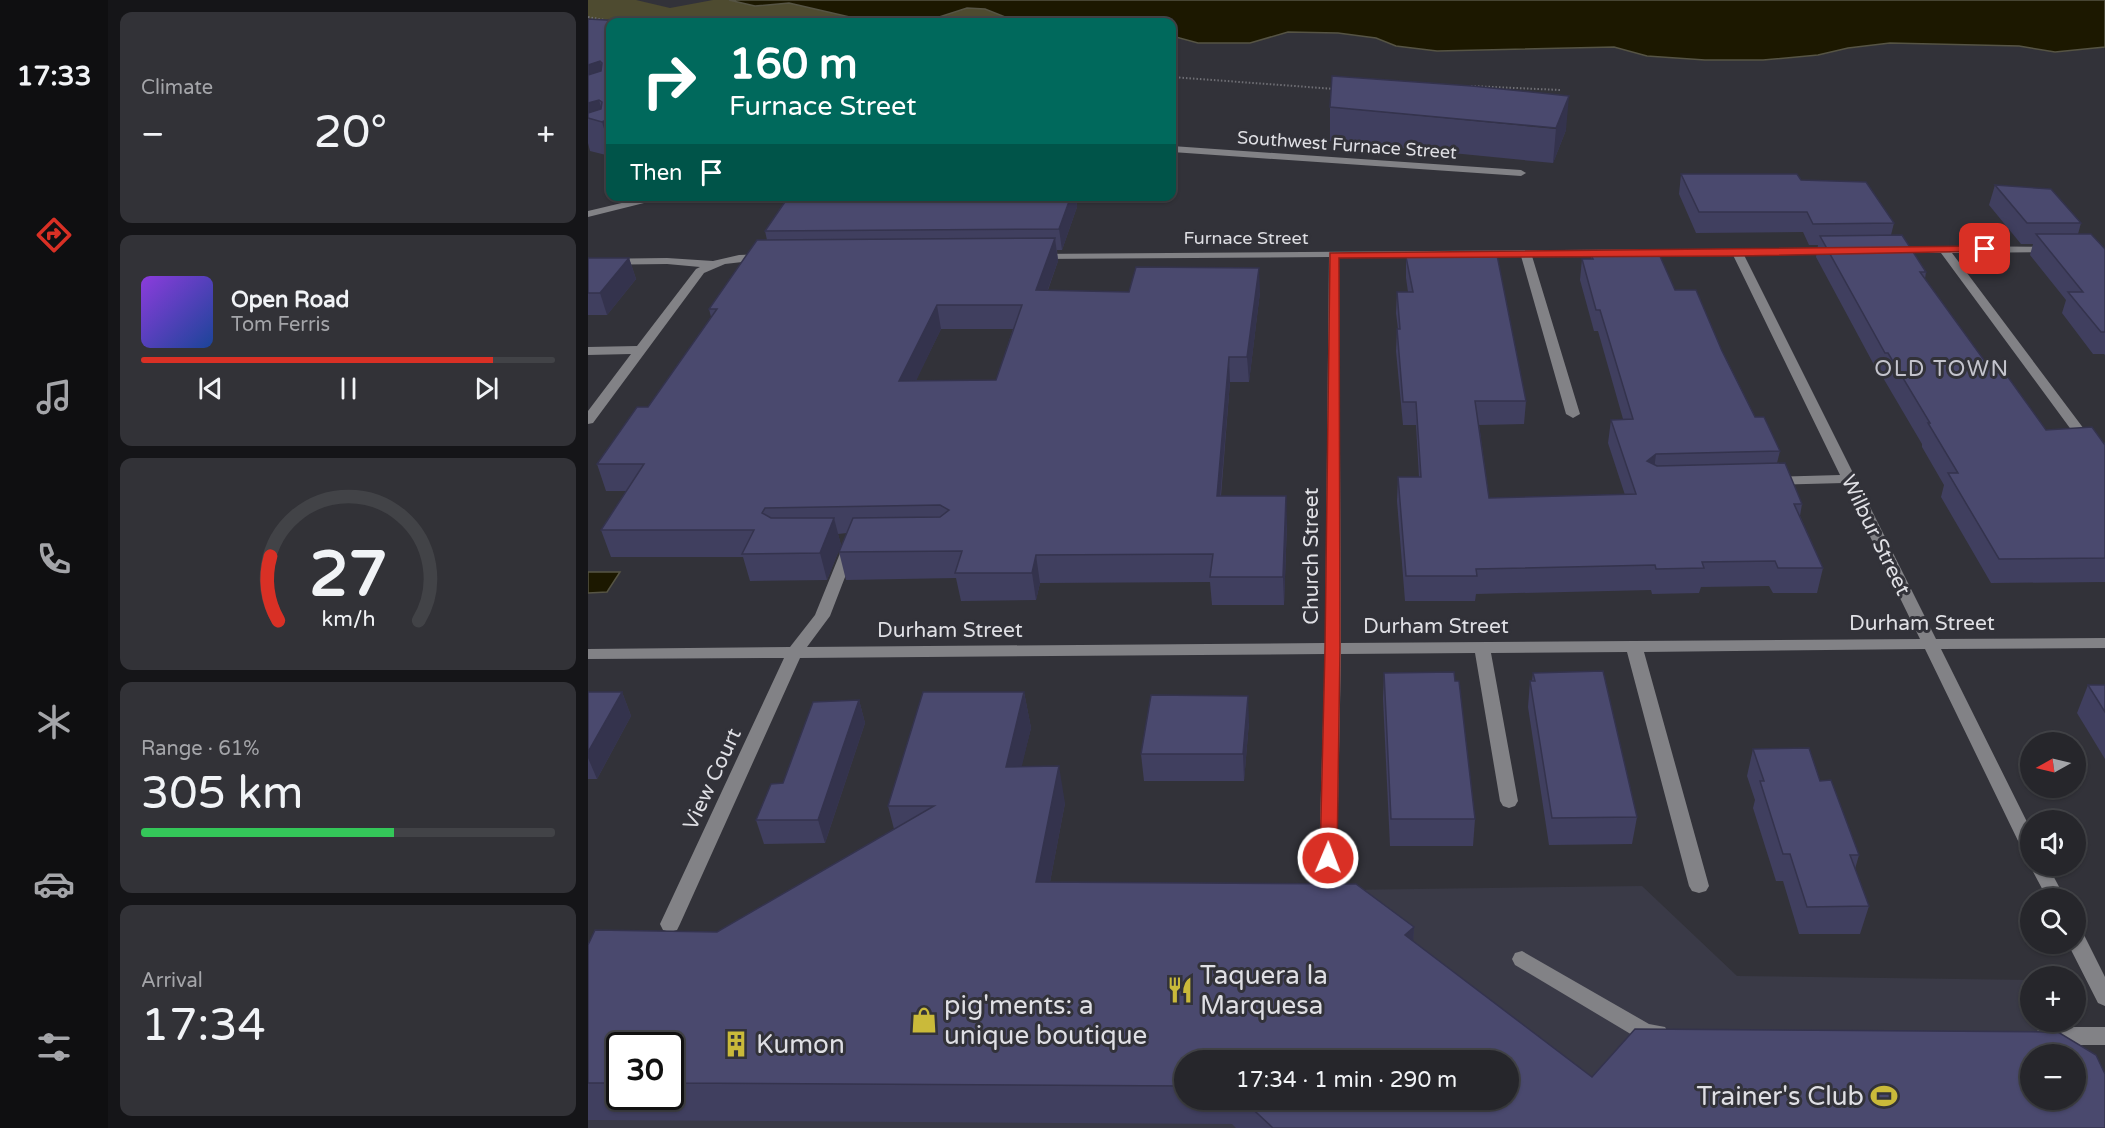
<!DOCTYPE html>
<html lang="en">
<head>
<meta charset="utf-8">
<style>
  :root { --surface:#26262b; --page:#323237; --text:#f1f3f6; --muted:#a4a5a9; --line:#424347; --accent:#d93025 }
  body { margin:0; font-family:"Varela Round",sans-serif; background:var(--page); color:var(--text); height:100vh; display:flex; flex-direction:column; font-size:22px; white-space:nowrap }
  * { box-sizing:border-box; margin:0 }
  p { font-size:20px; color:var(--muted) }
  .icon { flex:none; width:33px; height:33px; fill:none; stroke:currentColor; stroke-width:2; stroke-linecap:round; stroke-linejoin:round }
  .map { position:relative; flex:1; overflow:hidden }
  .panel { display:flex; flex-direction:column; gap:12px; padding:12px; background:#151518; width:480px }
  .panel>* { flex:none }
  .top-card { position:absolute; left:18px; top:18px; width:570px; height:183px; border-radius:12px; box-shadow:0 2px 4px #0004,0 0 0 2px var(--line); background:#00695c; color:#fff; overflow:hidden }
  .needle { width:39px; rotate:262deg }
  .controls { position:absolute; left:1432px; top:732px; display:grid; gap:12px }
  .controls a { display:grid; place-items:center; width:66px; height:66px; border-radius:50%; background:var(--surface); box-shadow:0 2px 4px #0004,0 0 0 2px var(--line); font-size:30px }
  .speed { position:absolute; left:18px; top:1032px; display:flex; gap:12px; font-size:30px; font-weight:700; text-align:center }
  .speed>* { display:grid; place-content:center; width:78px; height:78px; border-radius:50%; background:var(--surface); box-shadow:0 2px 4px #0004,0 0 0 2px var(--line); line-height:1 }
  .speed .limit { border:3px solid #111; border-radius:9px; background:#fff; color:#111 }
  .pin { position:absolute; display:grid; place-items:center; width:51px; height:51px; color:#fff; margin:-26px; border-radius:12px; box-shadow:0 3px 9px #0006 }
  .me { position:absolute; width:66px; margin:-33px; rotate:1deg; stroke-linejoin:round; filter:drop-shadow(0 0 4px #0008) }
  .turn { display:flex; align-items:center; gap:21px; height:126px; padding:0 24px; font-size:27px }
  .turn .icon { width:78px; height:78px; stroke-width:2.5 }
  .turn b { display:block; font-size:42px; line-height:51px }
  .then { display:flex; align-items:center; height:57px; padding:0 24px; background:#0003; gap:12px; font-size:22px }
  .big { font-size:45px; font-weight:600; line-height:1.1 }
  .panel .widget { flex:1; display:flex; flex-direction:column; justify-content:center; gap:9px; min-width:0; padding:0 21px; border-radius:12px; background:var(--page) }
  .panel .dial { align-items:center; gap:0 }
  .dial svg { height:156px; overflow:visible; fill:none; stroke:var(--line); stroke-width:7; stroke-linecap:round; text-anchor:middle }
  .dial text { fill:var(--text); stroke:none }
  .song { display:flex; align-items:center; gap:18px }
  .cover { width:72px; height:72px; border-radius:9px; background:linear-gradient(135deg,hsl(270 70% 55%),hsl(220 70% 35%)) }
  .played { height:6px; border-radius:3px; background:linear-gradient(90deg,var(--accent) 85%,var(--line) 85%) }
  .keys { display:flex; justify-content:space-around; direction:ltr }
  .heat { display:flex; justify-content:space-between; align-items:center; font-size:33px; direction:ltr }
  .charge { height:9px; border-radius:4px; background:linear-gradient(90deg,#34c759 61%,var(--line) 0) }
  .trip { position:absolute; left:586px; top:1050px; width:345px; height:60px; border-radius:30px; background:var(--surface); box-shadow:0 2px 4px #0004,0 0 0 2px var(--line); font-weight:600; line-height:60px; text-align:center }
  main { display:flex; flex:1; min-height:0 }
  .tab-bar { display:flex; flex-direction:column; width:108px; justify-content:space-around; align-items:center; background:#0f0f11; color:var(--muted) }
  .tab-bar .icon { width:42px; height:42px }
  .tab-bar .current { color:var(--accent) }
  .tab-bar b { font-size:27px; color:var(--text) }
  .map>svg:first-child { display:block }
</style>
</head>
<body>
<main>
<nav class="tab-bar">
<b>17:33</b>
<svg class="icon current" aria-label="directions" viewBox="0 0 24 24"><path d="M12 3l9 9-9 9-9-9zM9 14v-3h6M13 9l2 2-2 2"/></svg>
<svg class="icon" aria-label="music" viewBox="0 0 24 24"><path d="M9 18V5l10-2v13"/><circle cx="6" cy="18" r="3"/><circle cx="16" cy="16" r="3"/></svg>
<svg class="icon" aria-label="phone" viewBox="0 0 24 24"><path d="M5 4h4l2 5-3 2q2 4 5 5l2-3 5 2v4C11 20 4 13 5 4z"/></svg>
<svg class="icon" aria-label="climate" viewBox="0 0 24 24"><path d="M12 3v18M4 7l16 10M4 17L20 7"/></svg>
<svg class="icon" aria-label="car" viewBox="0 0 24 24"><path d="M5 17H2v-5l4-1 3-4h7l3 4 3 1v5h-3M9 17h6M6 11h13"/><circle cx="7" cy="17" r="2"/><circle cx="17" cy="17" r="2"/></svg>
<svg class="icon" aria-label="filters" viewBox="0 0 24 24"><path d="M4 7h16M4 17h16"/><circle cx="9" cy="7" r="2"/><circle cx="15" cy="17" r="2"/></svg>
</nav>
<section class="panel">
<div class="widget"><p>Climate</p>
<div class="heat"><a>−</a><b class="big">20°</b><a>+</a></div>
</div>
<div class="widget">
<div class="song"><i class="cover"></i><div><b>Open Road</b><p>Tom Ferris</p></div></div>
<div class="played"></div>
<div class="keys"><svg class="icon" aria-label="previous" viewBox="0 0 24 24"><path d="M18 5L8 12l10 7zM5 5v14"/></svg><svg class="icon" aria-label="pause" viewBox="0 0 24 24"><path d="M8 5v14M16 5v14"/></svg><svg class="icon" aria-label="next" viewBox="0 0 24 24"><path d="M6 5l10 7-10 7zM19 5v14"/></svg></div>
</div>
<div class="widget dial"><svg viewBox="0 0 100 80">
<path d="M14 69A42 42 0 1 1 86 69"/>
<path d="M14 69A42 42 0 0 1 10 36" stroke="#d93025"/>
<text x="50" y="56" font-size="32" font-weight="700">27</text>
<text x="50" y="72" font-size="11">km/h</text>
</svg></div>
<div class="widget"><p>Range · 61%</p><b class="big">305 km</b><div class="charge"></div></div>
<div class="widget"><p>Arrival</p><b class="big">17:34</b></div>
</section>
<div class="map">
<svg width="1517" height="1128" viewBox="0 0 1517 1128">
  <rect width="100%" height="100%" fill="#323239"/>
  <path fill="#3a3a47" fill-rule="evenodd" d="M 1054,886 L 1149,976 L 1443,980 L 1443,1022 L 1484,1022 L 1517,1095 L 1517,1128 L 0,1128 L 0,945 L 135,947 L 227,897 ZM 32,1046 L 82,1046 L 82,1096 L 32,1096 ZM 1443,1054 L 1488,1054 L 1488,1100 L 1443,1100 ZM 597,1060 L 921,1060 L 921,1100 L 597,1100 Z"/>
  <path fill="#4e4b30" d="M 0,0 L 48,0 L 82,8 L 125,0 L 141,0 L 167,6 L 201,3 L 266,18 L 345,18 L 379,8 L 397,9 L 430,22 L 440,22 L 22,22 L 0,44 Z"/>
  <g fill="#1c1800" stroke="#565444" stroke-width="1.5">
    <path d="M 141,0 L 1517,0 L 1517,47 L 1467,52 L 1431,46 L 1302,43 L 1260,48 L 1230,55 L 1175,60 L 1117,60 L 1059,56 L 1026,47 L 849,51 L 808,46 L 788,38 L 750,33 L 700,32 L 662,43 L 610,43 L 584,36 L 584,22 L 430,22 L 397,9 L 379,8 L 345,19 L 266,18 L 201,3 L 167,6 Z"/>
    <path d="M 0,572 L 32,572 L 19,592 L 0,593 Z"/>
  </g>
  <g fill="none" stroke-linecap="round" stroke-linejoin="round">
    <g stroke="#6f6f75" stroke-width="2" stroke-dasharray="1.5 2" stroke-linecap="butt">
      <path d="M 0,17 L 16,20"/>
      <path d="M 35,22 L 88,18 L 118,22"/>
      <path d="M 584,77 L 747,89"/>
      <path d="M 883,86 L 972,90"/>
    </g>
    <g fill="#828286" fill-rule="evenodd">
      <path d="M 584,146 L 933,170 L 938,173 L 933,176 L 584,152 Z"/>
      <path d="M 63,196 L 84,196 L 0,217 L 0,211 Z"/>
      <path d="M 1356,246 L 1467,247 L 1468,249 L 1463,252 L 1364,253 L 1517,457 L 1517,470 L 1512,469 L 1353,253 L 1304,253 L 1299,250 L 1304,247 Z"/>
      <path d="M 1247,248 L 1252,251 L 1251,253 L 1156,255 L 1348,639 L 1517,638 L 1517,648 L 1353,649 L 1443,830 L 1443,856 L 1436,854 L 1434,849 L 1337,649 L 1056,652 L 1121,886 L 1118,891 L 1111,893 L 1104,891 L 1101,886 L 1039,652 L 903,653 L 930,801 L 927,806 L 921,808 L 915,806 L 912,801 L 887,653 L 753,654 L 749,858 L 747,863 L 740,865 L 733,863 L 731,858 L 737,654 L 212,658 L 92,924 L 89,930 L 82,932 L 75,930 L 72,924 L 196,658 L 0,659 L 0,649 L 202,647 L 227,615 L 255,546 L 262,542 L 269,546 L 242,616 L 219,647 L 737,643 L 741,257 L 449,259 L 445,258 L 445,254 ZM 1145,255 L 1252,475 L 1185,477 L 1178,481 L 1185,485 L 1256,483 L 1332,639 L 753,643 L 751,257 L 933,256 L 978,414 L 985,418 L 992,414 L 944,256 Z"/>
      <path d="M 176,254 L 180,255 L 180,259 L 137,264 L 116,273 L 5,423 L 0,424 L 0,411 L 43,354 L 0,355 L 0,347 L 49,346 L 108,269 L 112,267 L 79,264 L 0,265 L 0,259 L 79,258 L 125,261 L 151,255 Z"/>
      <path d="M 1443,863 L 1443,866 L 1460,866 L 1477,898 L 1459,898 L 1442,866 Z"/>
      <path d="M 1488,931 L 1495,933 L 1517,977 L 1517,1006 L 1510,1003 L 1480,944 L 1488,944 Z"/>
      <path d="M 934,951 L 1061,1024 L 1077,1027 L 1081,1033 L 1077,1039 L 1070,1042 L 1051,1039 L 927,965 L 924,959 L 927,953 Z"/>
      <path d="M 1457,1027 L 1517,1027 L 1517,1045 L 1457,1045 L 1450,1042 L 1446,1036 L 1450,1030 Z"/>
    </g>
  </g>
  <g fill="#403f5f" fill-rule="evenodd">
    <path d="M 0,19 L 22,22 L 22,156 L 2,151 L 0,143 Z"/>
    <path d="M 742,107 L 978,130 L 965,163 L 742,141 Z"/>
    <path d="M 1093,174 L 1213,180 L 1306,223 L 1303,235 L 1338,272 L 1337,279 L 1401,367 L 1458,430 L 1516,444 L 1517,442 L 1517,582 L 1403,583 L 1353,497 L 1356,485 L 1334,447 L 1334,444 L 1294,376 L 1292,376 L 1228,257 L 1230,245 L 1221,245 L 1215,232 L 1108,233 L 1091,194 Z"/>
    <path d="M 1407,185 L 1493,223 L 1490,234 L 1517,249 L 1517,355 L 1516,354 L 1505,354 L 1474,313 L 1478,300 L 1442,255 L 1445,244 L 1433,244 L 1401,205 Z"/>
    <path d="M 201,196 L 488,196 L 489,207 L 474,250 L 469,250 L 470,261 L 460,290 L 541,292 L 672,292 L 661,382 L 642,382 L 633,496 L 699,523 L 696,605 L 624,605 L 622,582 L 452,583 L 448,600 L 373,601 L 368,578 L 258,580 L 251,552 L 259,533 L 250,534 L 253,545 L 239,580 L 162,581 L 155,557 L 23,557 L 13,530 L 39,491 L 18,491 L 9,464 L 60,407 L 123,317 L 121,309 L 179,240 L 177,231 ZM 353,329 L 425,329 L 408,380 L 328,380 Z"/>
    <path d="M 1003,255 L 1087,290 L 1134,351 L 1167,417 L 1192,451 L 1189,463 L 1214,504 L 1212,516 L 1235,568 L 1229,593 L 1185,593 L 1181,586 L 1113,587 L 1111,593 L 1064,594 L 1063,590 L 888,594 L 887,601 L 817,601 L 809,501 L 810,477 L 831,477 L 828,425 L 815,425 L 808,351 L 809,329 L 810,329 L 808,313 L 809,292 L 820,292 L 818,278 L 818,257 L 938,401 L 936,424 L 891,425 L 901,498 L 1037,495 L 1020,443 L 1023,420 L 1035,419 L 1010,331 L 1006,331 L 992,280 L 994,259 L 1003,259 Z"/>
    <path d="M 0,258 L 41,258 L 48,279 L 19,315 L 0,315 Z"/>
    <path d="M 796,673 L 867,681 L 887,819 L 885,846 L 802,846 L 795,699 Z"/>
    <path d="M 945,673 L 1049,817 L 1044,844 L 961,845 L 940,707 L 942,681 L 944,681 Z"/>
    <path d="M 1500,685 L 1517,685 L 1517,759 L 1489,713 Z"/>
    <path d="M 0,692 L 34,692 L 43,716 L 9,779 L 0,779 Z"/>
    <path d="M 436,692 L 443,728 L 433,767 L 477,803 L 462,882 L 826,927 L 825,941 L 1004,1077 L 1517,1128 L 648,1128 L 644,1124 L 0,1120 L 0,945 L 129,932 L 306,829 L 300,806 ZM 32,1046 L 82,1046 L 82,1096 L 32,1096 ZM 597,1060 L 921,1100 L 597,1100 Z"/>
    <path d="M 271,700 L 277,723 L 237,843 L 176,844 L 168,820 L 195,783 Z"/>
    <path d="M 661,722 L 656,781 L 556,781 L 553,754 Z"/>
    <path d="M 1165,749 L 1232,781 L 1271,855 L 1267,869 L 1281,906 L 1272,934 L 1211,934 L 1195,881 L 1188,881 L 1165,808 L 1167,800 L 1159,776 Z"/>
  </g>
  <g fill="#34334d">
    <path d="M 12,61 L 21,94 L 0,101 L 0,65 Z"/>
    <path d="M 981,96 L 978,130 L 965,163 L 968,128 Z"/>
    <path d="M 11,100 L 17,120 L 22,118 L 22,149 L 14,122 L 0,118 L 0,103 Z"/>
    <path d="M 483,196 L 488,196 L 489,207 L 474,250 L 471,229 Z"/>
    <path d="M 467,238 L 470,261 L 451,314 L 448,290 Z"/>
    <path d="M 41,258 L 48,279 L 19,315 L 12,293 Z"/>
    <path d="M 671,268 L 672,292 L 661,382 L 659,357 Z"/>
    <path d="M 349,305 L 353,329 L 316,406 L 311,381 Z"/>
    <path d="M 641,357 L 642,382 L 630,523 L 629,496 Z"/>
    <path d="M 1068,454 L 1065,478 L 1059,461 Z"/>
    <path d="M 698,496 L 699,523 L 696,605 L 695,577 Z"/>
    <path d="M 246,518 L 253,545 L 239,580 L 232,553 Z"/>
    <path d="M 448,555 L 452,583 L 448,600 L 444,573 Z"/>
    <path d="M 34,692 L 43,716 L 9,779 L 0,758 L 0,752 Z"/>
    <path d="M 436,692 L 443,728 L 425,803 L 418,767 Z"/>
    <path d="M 660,696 L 661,722 L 656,781 L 655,754 Z"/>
    <path d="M 271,700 L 277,723 L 237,843 L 230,820 Z"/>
    <path d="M 471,766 L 477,803 L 455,919 L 448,882 Z"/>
    <path d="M 826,927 L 824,964 L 817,935 Z"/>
  </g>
  <g fill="#4a496e" stroke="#34334d" stroke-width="1.5" fill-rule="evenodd">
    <path d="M 0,19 L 54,22 L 22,22 L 22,118 L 14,122 L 0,118 L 0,113 L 13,109 L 14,102 L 11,100 L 0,103 L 0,75 L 13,71 L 14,63 L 12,61 L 0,65 Z"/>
    <path d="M 744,76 L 884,86 L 981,96 L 968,128 L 742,107 Z"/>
    <path d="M 1093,174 L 1209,174 L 1213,180 L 1278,182 L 1306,223 L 1225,224 L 1219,212 L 1111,212 Z"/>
    <path d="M 1407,185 L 1463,189 L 1493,223 L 1439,223 Z"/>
    <path d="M 201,196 L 483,196 L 471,229 L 177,231 Z"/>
    <path d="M 1448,234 L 1503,234 L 1517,249 L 1517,332 L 1513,332 L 1480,292 L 1495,292 Z"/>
    <path d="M 1314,235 L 1338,272 L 1332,272 L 1401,367 L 1412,366 L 1458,430 L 1504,427 L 1517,445 L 1517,558 L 1411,559 L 1360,473 L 1370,473 L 1340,423 L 1342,423 L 1300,353 L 1297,353 L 1232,236 Z"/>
    <path d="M 467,238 L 448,290 L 541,292 L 548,267 L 671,268 L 659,357 L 641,357 L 629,496 L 698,496 L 695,577 L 622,577 L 625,554 L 448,555 L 444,573 L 367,573 L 374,551 L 251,552 L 265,518 L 352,517 L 361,510 L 352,505 L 177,508 L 174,513 L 183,518 L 246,518 L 232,553 L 154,554 L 166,530 L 13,530 L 56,464 L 9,464 L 49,407 L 60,407 L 129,309 L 121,309 L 169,240 ZM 349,305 L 434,305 L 408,380 L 311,381 Z"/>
    <path d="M 1071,254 L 1087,290 L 1108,290 L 1134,351 L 1167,417 L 1176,417 L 1192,451 L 1068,454 L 1059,461 L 1069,466 L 1197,463 L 1214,504 L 1206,504 L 1235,568 L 1190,568 L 1187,561 L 1114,562 L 1116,568 L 1068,569 L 1067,565 L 888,569 L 889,576 L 818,576 L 810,477 L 833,477 L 828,402 L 815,402 L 809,329 L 812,329 L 809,292 L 825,292 L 818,257 L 909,255 L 938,401 L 887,401 L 901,498 L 1048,494 L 1023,420 L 1045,419 L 1012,310 L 1008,310 L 994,259 L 1005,259 L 1003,255 Z"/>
    <path d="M 0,258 L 41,258 L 12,293 L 0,293 Z"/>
    <path d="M 1015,671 L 1049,817 L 964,818 L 942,681 L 947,681 L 945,673 Z"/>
    <path d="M 866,672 L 867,681 L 871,681 L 887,819 L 803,819 L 796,673 Z"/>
    <path d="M 1500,685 L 1517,685 L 1517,712 Z"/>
    <path d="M 0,692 L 34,692 L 0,752 Z"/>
    <path d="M 335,692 L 436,692 L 418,767 L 471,766 L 448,882 L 768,884 L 826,927 L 817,935 L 1004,1077 L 1047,1029 L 1470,1032 L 1508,1055 L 1517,1074 L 1517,1128 L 685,1128 L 655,1100 L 921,1100 L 921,1060 L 597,1060 L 597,1086 L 82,1083 L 82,1046 L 32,1046 L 32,1083 L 0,1083 L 0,945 L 7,930 L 129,932 L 346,806 L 300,806 ZM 1443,1054 L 1488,1054 L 1488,1100 L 1443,1100 Z"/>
    <path d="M 563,695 L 660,696 L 655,754 L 553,754 Z"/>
    <path d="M 271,700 L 230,820 L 168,820 L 183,784 L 195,783 L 225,702 Z"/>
    <path d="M 1221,748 L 1232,781 L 1243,780 L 1271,855 L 1262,855 L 1281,906 L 1219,907 L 1202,854 L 1195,854 L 1172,781 L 1176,781 L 1165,749 Z"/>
  </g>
  <path fill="#d93025" stroke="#8d1f18" stroke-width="1.5" d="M 1397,246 L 1401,247 L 1401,251 L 1150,256 L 751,258 L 752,648 L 749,858 L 746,863 L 740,864 L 734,863 L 732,858 L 737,648 L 742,253 Z"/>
  <defs>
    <g id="restaurant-bare" transform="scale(2.07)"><path d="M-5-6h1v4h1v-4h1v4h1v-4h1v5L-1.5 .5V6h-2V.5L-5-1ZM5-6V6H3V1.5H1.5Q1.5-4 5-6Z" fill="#caba3a" stroke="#323239" stroke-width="2.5" paint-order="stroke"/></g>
    <g id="shop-bare" transform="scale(2.07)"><path d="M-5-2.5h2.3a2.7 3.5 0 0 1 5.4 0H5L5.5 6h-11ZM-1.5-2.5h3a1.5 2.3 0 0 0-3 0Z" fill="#caba3a" stroke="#323239" stroke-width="2.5" paint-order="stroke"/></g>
    <g id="building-bare" transform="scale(2.07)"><path d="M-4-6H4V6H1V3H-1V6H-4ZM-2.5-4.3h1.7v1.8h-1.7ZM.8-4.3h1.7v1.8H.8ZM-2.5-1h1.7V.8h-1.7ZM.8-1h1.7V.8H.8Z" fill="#caba3a" stroke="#323239" stroke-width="2.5" paint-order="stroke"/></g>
    <g id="stadium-bare" transform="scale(2.07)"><path d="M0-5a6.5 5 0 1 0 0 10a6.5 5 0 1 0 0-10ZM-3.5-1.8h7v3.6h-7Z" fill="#caba3a" stroke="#323239" stroke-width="2.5" paint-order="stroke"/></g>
  </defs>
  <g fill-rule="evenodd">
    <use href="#restaurant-bare" x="592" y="990"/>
    <use href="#shop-bare" x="336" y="1020"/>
    <use href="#building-bare" x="148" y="1044"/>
    <use href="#stadium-bare" x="1296" y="1096"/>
  </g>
  <g text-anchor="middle" stroke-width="6" stroke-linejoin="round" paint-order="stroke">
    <g font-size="18" fill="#dfdfe4" stroke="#323239">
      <text transform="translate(759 145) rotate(4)" y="6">Southwest Furnace Street</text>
      <text x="658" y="244">Furnace Street</text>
    </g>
    <g font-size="21" fill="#dfdfe4" stroke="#323239">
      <text transform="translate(1288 535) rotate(64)" y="7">Wilbur Street</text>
      <text transform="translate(723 556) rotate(-90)" y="7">Church Street</text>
      <text x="1334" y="630">Durham Street</text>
      <text x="848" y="633">Durham Street</text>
      <text x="362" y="637">Durham Street</text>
      <text transform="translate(124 779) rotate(-65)" y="7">View Court</text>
    </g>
    <g font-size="22" letter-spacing="1.5" fill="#c4c4cd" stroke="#323239">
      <text x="1354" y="376">OLD TOWN</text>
    </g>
    <g font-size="26" fill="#dfdfe4" stroke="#323239" text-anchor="start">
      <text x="612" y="984">Taquera la<tspan x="612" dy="30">Marquesa</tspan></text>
      <text x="356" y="1014">pig'ments: a<tspan x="356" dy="30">unique boutique</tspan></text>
      <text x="168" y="1053">Kumon</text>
      <text x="1276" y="1105" text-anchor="end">Trainer's Club</text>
    </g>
  </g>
</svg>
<div class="controls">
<a><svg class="needle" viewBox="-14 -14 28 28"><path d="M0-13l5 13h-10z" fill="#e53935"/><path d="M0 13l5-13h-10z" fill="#a4a5a9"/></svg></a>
<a><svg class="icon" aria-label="sound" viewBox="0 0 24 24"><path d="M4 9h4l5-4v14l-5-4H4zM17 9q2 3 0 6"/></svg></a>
<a><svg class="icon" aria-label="search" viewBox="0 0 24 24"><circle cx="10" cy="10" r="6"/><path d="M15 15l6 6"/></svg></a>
<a>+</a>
<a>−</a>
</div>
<div class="speed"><div class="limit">30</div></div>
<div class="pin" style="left:1397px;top:249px;background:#d93025"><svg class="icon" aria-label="arrive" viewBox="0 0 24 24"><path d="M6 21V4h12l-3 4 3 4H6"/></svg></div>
<svg class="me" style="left:740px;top:858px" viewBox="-20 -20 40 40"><circle r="17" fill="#d93025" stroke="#fff" stroke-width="3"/><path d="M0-11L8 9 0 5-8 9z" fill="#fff"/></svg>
<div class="trip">17:34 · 1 min · 290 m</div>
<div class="top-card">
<div class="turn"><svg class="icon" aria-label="right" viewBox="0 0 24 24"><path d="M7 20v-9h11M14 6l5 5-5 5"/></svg><div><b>160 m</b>Furnace Street</div></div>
<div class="then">Then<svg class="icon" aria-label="arrive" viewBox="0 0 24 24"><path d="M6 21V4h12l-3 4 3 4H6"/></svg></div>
</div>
</div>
</main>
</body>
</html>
